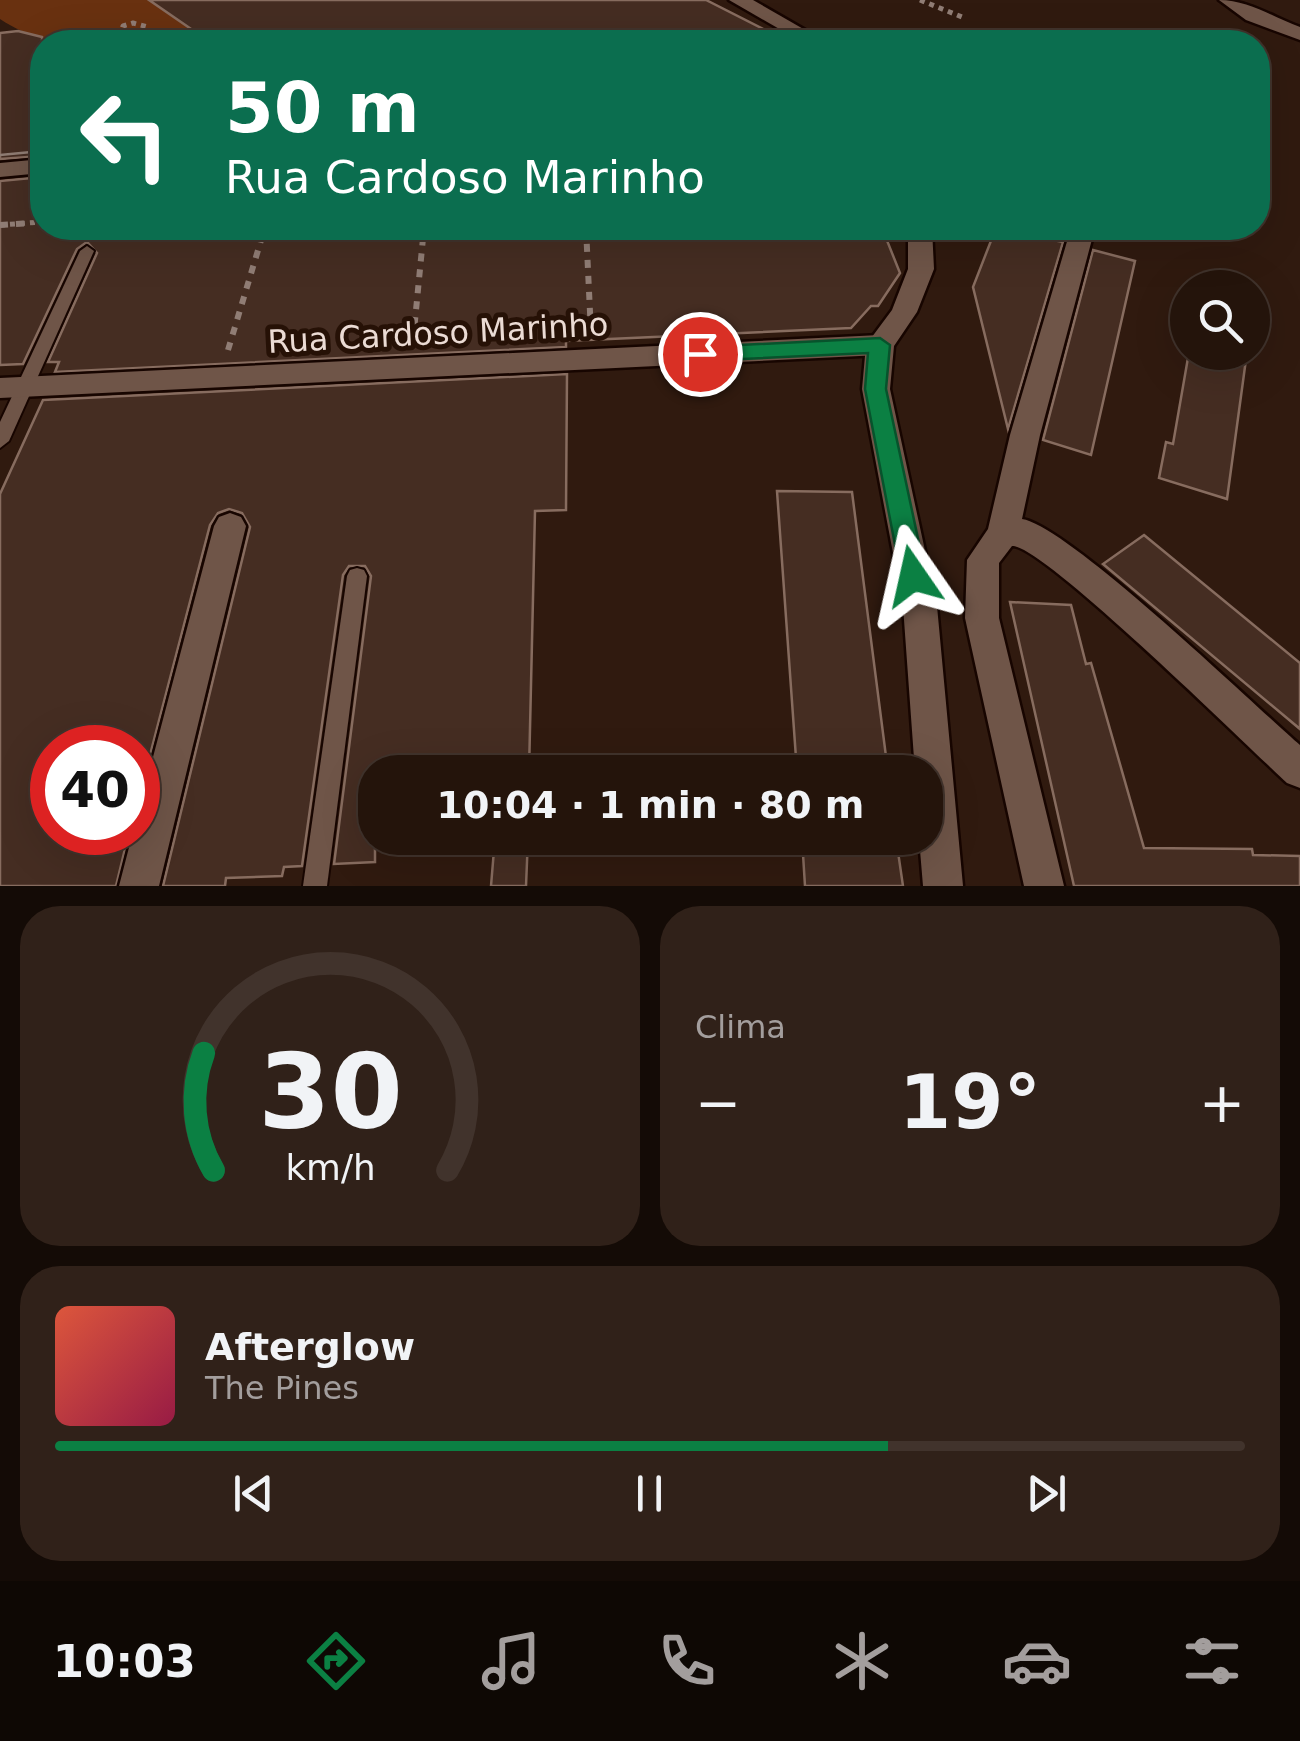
<!DOCTYPE html>
<html lang="pt">
<head>
<meta charset="utf-8">
<style>
  :root { --surface:#24140b; --page:#302119; --text:#f1f3f6; --muted:#a39e9d; --line:#41332c; --accent:#0b8043 }
  body { margin:0; font-family:"DejaVu Sans",sans-serif; background:var(--page); color:var(--text); height:100vh; display:flex; flex-direction:column; font-size:38px; white-space:nowrap }
  * { box-sizing:border-box; margin:0 }
  p { font-size:32px; color:var(--muted) }
  .icon { flex:none; width:55px; height:55px; fill:none; stroke:currentColor; stroke-width:2; stroke-linecap:round; stroke-linejoin:round }
  .map { position:relative; height:886px; overflow:hidden }
  .sheet { display:flex; flex-direction:column; gap:20px; padding:20px; background:#140b06; flex:1 }
  .sheet>* { flex:none }
  .banner { position:absolute; left:30px; top:30px; width:1240px; height:210px; border-radius:40px; box-shadow:0 10px 40px #0002,0 0 0 2px var(--line); background:#0b6e4f; color:#fff; overflow:hidden }
  .buttons { position:absolute; left:1170px; top:270px; display:grid; gap:20px }
  .buttons a { display:grid; place-items:center; width:100px; height:100px; border-radius:50%; background:var(--surface); box-shadow:0 10px 40px #0002,0 0 0 2px var(--line); font-size:50px }
  .speed { position:absolute; left:30px; top:725px; display:flex; gap:20px; font-size:50px; font-weight:700; text-align:center }
  .speed>* { display:grid; place-content:center; width:130px; height:130px; border-radius:50%; background:var(--surface); box-shadow:0 10px 40px #0002,0 0 0 2px var(--line); line-height:1 }
  .speed .limit { border:15px solid #d22; background:#fff; color:#111 }
  .pin { position:absolute; display:grid; place-items:center; width:85px; height:85px; color:#fff; margin:-42px; border:5px solid #fff; border-radius:50%; box-shadow:0 2px 10px #0007 }
  .me { position:absolute; width:110px; margin:-55px; rotate:349deg; stroke-linejoin:round; filter:drop-shadow(0 0 8px #0008) }
  .turn { display:flex; align-items:center; gap:35px; height:210px; padding:0 30px; font-size:45px }
  .turn .icon { width:130px; height:130px; stroke-width:2.5 }
  .turn b { display:block; font-size:70px; line-height:85px }
  .big { font-size:75px; font-weight:700; line-height:1.1 }
  .sheet .card { flex:1; display:flex; flex-direction:column; justify-content:center; gap:15px; min-width:0; padding:0 35px; border-radius:40px; background:var(--page) }
  .sheet .dial { align-items:center; gap:0 }
  .dial svg { height:260px; overflow:visible; fill:none; stroke:var(--line); stroke-width:7; stroke-linecap:round; text-anchor:middle }
  .dial text { fill:var(--text); stroke:none }
  .song { display:flex; align-items:center; gap:30px }
  .cover { width:120px; height:120px; border-radius:15px; background:linear-gradient(135deg,hsl(10 70% 55%),hsl(340 70% 35%)) }
  .played { height:10px; border-radius:5px; background:linear-gradient(90deg,var(--accent) 70%,var(--line) 70%) }
  .keys { display:flex; justify-content:space-around; direction:ltr }
  .heat { display:flex; justify-content:space-between; align-items:center; font-size:55px; direction:ltr }
  .sheet .tiles { flex:1; display:grid; gap:20px; grid-template-columns:1fr 1fr }
  .card:last-child { grid-column:span 2 }
  .trip { position:absolute; left:358px; top:755px; width:585px; height:100px; border-radius:40px; background:var(--surface); box-shadow:0 10px 40px #0002,0 0 0 2px var(--line); font-weight:700; line-height:100px; text-align:center }
  .tab-bar { display:flex; height:160px; justify-content:space-around; align-items:center; background:#0e0804; color:var(--muted) }
  .tab-bar .icon { width:70px; height:70px }
  .tab-bar .current { color:var(--accent) }
  .tab-bar b { font-size:45px; color:var(--text) }
  .map>svg:first-child { display:block }
</style>
</head>
<body>
<div class="map">
<svg width="1300" height="886" viewBox="0 0 1300 886">
  <rect width="100%" height="100%" fill="#301a0f"/>
  <path fill="#693110" d="M 0,0 L 267,0 C 185,32 81,73 0,19 Z"/>
  <g fill="#452d22" stroke="#876c5f" stroke-width="2.5">
    <path d="M 149,0 L 706,0 L 789,42 L 210,42 Z"/>
    <path d="M 18,31 L 42,37 L 42,156 L 0,159 L 0,33 Z"/>
    <path d="M 42,177 L 42,228 L 882,228 L 900,273 L 878,306 L 871,306 L 851,328 L 566,341 L 566,347 L 55,372 L 59,362 L 48,362 L 97,253 L 87,242 L 77,249 L 23,364 L 0,365 L 0,181 Z"/>
    <path d="M 996,228 L 1063,242 L 1008,429 L 973,287 Z"/>
    <path d="M 1093,250 L 1135,261 L 1091,455 L 1043,440 Z"/>
    <path d="M 1189,352 L 1247,352 L 1227,499 L 1159,478 L 1166,442 L 1173,444 Z"/>
    <path d="M 567,374 L 566,510 L 535,511 L 529,772 L 375,772 L 375,862 L 334,864 L 371,576 L 365,566 L 349,566 L 343,575 L 302,866 L 284,867 L 282,876 L 226,878 L 225,886 L 163,886 L 250,527 L 242,513 L 229,509 L 218,513 L 210,525 L 138,801 L 138,748 L 52,748 L 52,832 L 129,832 L 116,886 L 0,886 L 0,494 L 43,400 Z"/>
    <path d="M 777,491 L 852,492 L 888,772 L 797,772 Z"/>
    <path d="M 1144,535 L 1300,663 L 1300,729 L 1103,564 Z"/>
    <path d="M 1010,602 L 1071,605 L 1086,664 L 1091,663 L 1144,848 L 1252,849 L 1253,855 L 1300,856 L 1300,886 L 1074,886 Z"/>
    <path d="M 495,838 L 528,838 L 526,886 L 491,886 Z"/>
    <path d="M 802,838 L 896,838 L 903,886 L 805,886 Z"/>
  </g>
  <g fill="none" stroke-linecap="round" stroke-linejoin="round">
    <g stroke="#170500" stroke-width="4">
      <g id="lane">
        <path d="M 1122,228 L 1147,228 L 1150,231 L 1143,235 L 1124,231 Z"/>
        <path d="M 87,246 L 94,251 L 9,441 L 0,448 L 0,422 L 80,251 Z"/>
        <path d="M 357,568 L 364,570 L 367,576 L 327,886 L 303,886 L 347,576 L 350,570 Z"/>
      </g>
    </g>
    <g stroke="#170500" stroke-width="5">
      <g id="street">
        <path d="M 1219,0 C 1248,0 1273,17 1300,27 L 1300,40 L 1246,20 Z"/>
        <path d="M 42,159 L 42,173 L 0,177 L 0,163 Z"/>
        <path d="M 1071,228 L 1095,228 L 1040,435 L 1022,519 C 1067,525 1254,705 1300,745 L 1300,788 L 1287,783 C 1250,749 1042,544 1012,546 L 999,563 L 999,618 L 1064,886 L 1024,886 L 965,618 L 967,560 L 988,529 L 1010,435 Z"/>
        <path d="M 880,335 L 890,338 L 894,345 L 890,352 L 880,355 L 0,398 L 0,378 Z"/>
        <path d="M 230,513 L 241,517 L 246,526 L 159,886 L 119,886 L 133,832 L 138,832 L 138,814 L 214,526 L 219,517 Z"/>
      </g>
    </g>
    <g stroke="#170500" stroke-width="5">
      <g id="secondary">
        <path d="M 729,0 L 753,0 L 826,42 L 802,42 Z"/>
        <path d="M 908,228 L 932,228 L 934,269 L 917,312 L 894,346 L 890,389 L 937,606 L 963,886 L 923,886 L 919,838 L 925,838 L 925,772 L 915,772 L 903,606 L 862,389 L 866,345 L 892,310 L 908,269 Z"/>
      </g>
    </g>
    <g stroke="#907d75" stroke-width="5" stroke-dasharray="5 5" stroke-linecap="butt">
      <path d="M 920,0 L 962,17"/>
      <path d="M 120,37 L 123,26 L 133,23 L 148,27 L 133,37"/>
      <path d="M 0,225 L 42,222"/>
    </g>
    <g stroke="#907d75" stroke-width="6" stroke-dasharray="8 8" stroke-linecap="butt">
      <path d="M 0,225 L 32,223"/>
      <path d="M 586,228 L 591,333"/>
      <path d="M 413,341 L 424,228"/>
      <path d="M 228,350 L 262,237"/>
    </g>
    <use href="#lane" fill="#6f5548" fill-rule="evenodd"/>
    <use href="#street" fill="#6f5548" fill-rule="evenodd"/>
    <use href="#secondary" fill="#6f5548" fill-rule="evenodd"/>
    <path stroke="#907d74" stroke-width="2.5" d="M 0,155 L 42,151"/>
  </g>
  <path fill="#0b8043" stroke="#07532c" stroke-width="2.5" d="M 880,338 L 890,345 L 886,389 L 926,576 L 922,583 L 913,586 L 904,583 L 901,576 L 865,389 L 868,353 L 700,361 L 689,354 L 700,347 Z"/>
  <g text-anchor="middle" stroke-width="10" stroke-linejoin="round" paint-order="stroke">
    <g font-size="32" fill="#ebdbd4" stroke="#261106">
      <text transform="translate(438 333) rotate(-3)" y="11">Rua Cardoso Marinho</text>
    </g>
  </g>
</svg>
<div class="buttons">
<a><svg class="icon" aria-label="search" viewBox="0 0 24 24"><circle cx="10" cy="10" r="6"/><path d="M15 15l6 6"/></svg></a>
</div>
<div class="speed"><div class="limit">40</div></div>
<div class="pin" style="left:700px;top:354px;background:#d93025"><svg class="icon" aria-label="arrive" viewBox="0 0 24 24"><path d="M6 21V4h12l-3 4 3 4H6"/></svg></div>
<svg class="me" style="left:913px;top:576px" viewBox="-20 -20 40 40"><path d="M0-17L14 15 0 8-14 15z" fill="#0b8043" stroke="#fff" stroke-width="4"/></svg>
<div class="trip">10:04 · 1 min · 80 m</div>
<div class="banner">
<div class="turn"><svg class="icon" aria-label="left" viewBox="0 0 24 24"><path d="M17 20v-9H6M10 6l-5 5 5 5"/></svg><div><b>50 m</b>Rua Cardoso Marinho</div></div>
</div>
</div>
<section class="sheet">
<div class="tiles">
<div class="card dial"><svg viewBox="0 0 100 80">
<path d="M14 69A42 42 0 1 1 86 69"/>
<path d="M14 69A42 42 0 0 1 11 33" stroke="#0b8043"/>
<text x="50" y="56" font-size="32" font-weight="700">30</text>
<text x="50" y="72" font-size="11">km/h</text>
</svg></div>
<div class="card"><p>Clima</p>
<div class="heat"><a>−</a><b class="big">19°</b><a>+</a></div>
</div>
<div class="card">
<div class="song"><i class="cover"></i><div><b>Afterglow</b><p>The Pines</p></div></div>
<div class="played"></div>
<div class="keys"><svg class="icon" aria-label="previous" viewBox="0 0 24 24"><path d="M18 5L8 12l10 7zM5 5v14"/></svg><svg class="icon" aria-label="pause" viewBox="0 0 24 24"><path d="M8 5v14M16 5v14"/></svg><svg class="icon" aria-label="next" viewBox="0 0 24 24"><path d="M6 5l10 7-10 7zM19 5v14"/></svg></div>
</div>
</div>
</section>
<nav class="tab-bar">
<b>10:03</b>
<svg class="icon current" aria-label="directions" viewBox="0 0 24 24"><path d="M12 3l9 9-9 9-9-9zM9 14v-3h6M13 9l2 2-2 2"/></svg>
<svg class="icon" aria-label="music" viewBox="0 0 24 24"><path d="M9 18V5l10-2v13"/><circle cx="6" cy="18" r="3"/><circle cx="16" cy="16" r="3"/></svg>
<svg class="icon" aria-label="phone" viewBox="0 0 24 24"><path d="M5 4h4l2 5-3 2q2 4 5 5l2-3 5 2v4C11 20 4 13 5 4z"/></svg>
<svg class="icon" aria-label="climate" viewBox="0 0 24 24"><path d="M12 3v18M4 7l16 10M4 17L20 7"/></svg>
<svg class="icon" aria-label="car" viewBox="0 0 24 24"><path d="M5 17H2v-5l4-1 3-4h7l3 4 3 1v5h-3M9 17h6M6 11h13"/><circle cx="7" cy="17" r="2"/><circle cx="17" cy="17" r="2"/></svg>
<svg class="icon" aria-label="filters" viewBox="0 0 24 24"><path d="M4 7h16M4 17h16"/><circle cx="9" cy="7" r="2"/><circle cx="15" cy="17" r="2"/></svg>
</nav>
</body>
</html>
